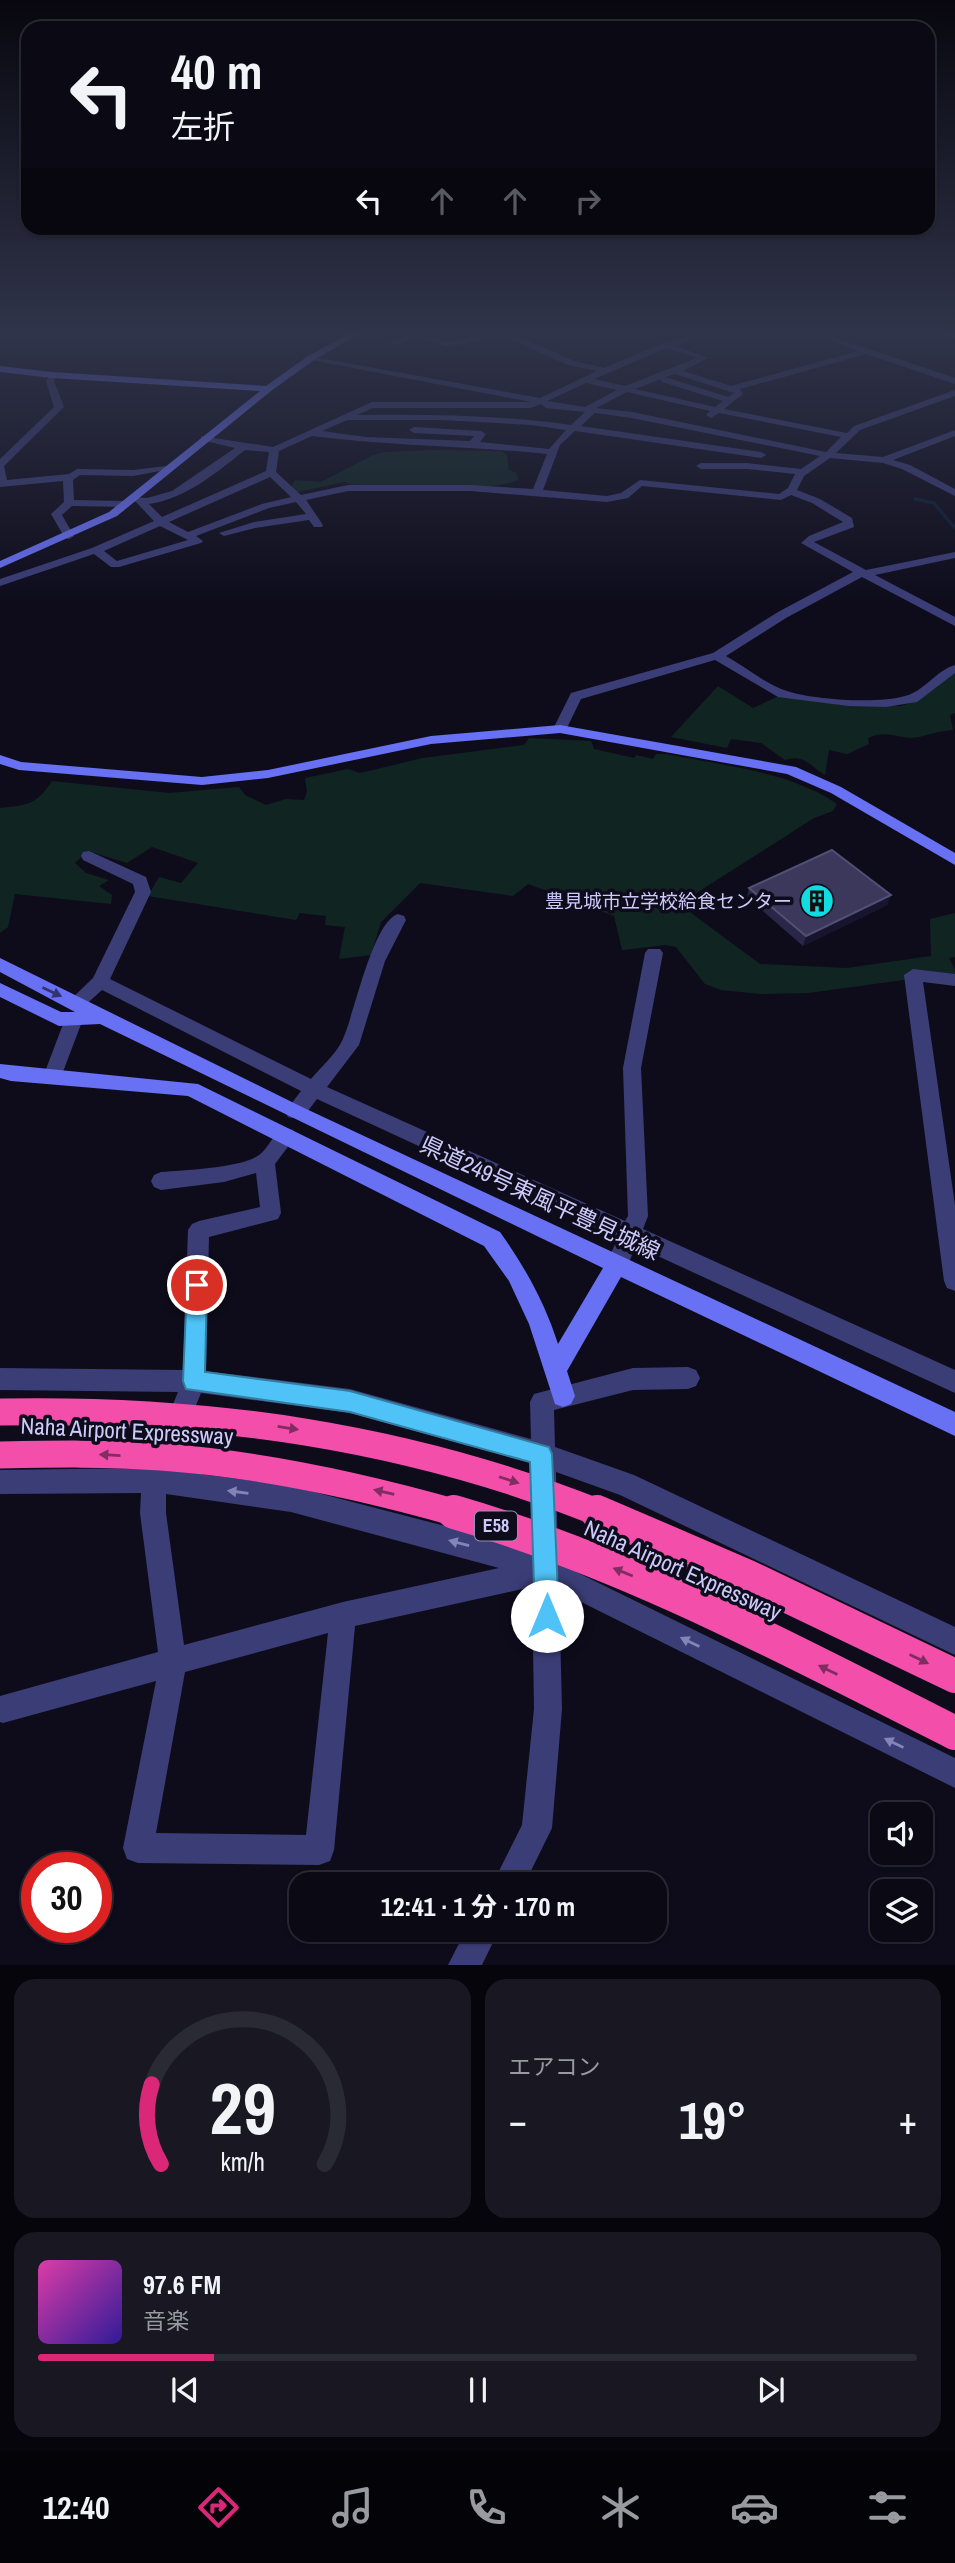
<!DOCTYPE html>
<html lang="ja">
<head>
<meta charset="utf-8">
<style>
  :root { --surface:#0a0914; --page:#181722; --text:#f1f3f6; --muted:#999aa0; --line:#2a2a34; --accent:#db2777 }
  body { margin:0; font-family:"Archivo Narrow","Noto Sans JP",sans-serif; background:var(--page); color:var(--text); height:100vh; display:flex; flex-direction:column; font-size:26px; white-space:nowrap }
  * { box-sizing:border-box; margin:0 }
  p { font-size:23px; color:var(--muted) }
  .icon { flex:none; width:38px; height:38px; fill:none; stroke:currentColor; stroke-width:2; stroke-linecap:round; stroke-linejoin:round }
  .map { position:relative; height:1965px; overflow:hidden }
  .side { display:flex; flex-direction:column; gap:14px; padding:14px; background:#06050b; flex:1 }
  .side>* { flex:none }
  .guide { position:absolute; left:21px; top:21px; width:914px; height:214px; border-radius:21px; box-shadow:0 2px 5px #0004,0 0 0 2px var(--line); background:#0a0914; color:var(--text); overflow:hidden }
  .buttons { position:absolute; left:870px; top:1802px; display:grid; gap:14px }
  .buttons a { display:grid; place-items:center; width:63px; height:63px; border-radius:14px; background:var(--surface); box-shadow:0 2px 5px #0004,0 0 0 2px var(--line); font-size:35px }
  .speed { position:absolute; left:21px; top:1852px; display:flex; gap:14px; font-size:35px; font-weight:700; text-align:center }
  .speed>* { display:grid; place-content:center; width:91px; height:91px; border-radius:50%; background:var(--surface); box-shadow:0 2px 5px #0004,0 0 0 2px var(--line); line-height:1 }
  .speed .limit { border:10px solid #d22; background:#fff; color:#111 }
  .pin { position:absolute; display:grid; place-items:center; width:60px; height:60px; color:#fff; margin:-30px; border:4px solid #fff; border-radius:50%; box-shadow:0 2px 7px #0007 }
  .me { position:absolute; width:77px; margin:-38px; rotate:0deg; stroke-linejoin:round; filter:drop-shadow(0 0 5px #0008) }
  .turn { display:flex; align-items:center; gap:24px; height:147px; padding:0 35px; font-size:32px }
  .turn .icon { width:91px; height:91px; stroke-width:2.5 }
  .turn b { display:block; font-size:49px; line-height:60px }
  .lanes { display:flex; align-items:center; height:66px; padding:0 35px; background:#0003; justify-content:center; gap:35px; direction:ltr }
  .lanes .off { opacity:.35 }
  .big { font-size:52px; font-weight:700; line-height:1.1 }
  .side .card { flex:1; display:flex; flex-direction:column; justify-content:center; gap:10px; min-width:0; padding:0 24px; border-radius:21px; background:var(--page) }
  .side .dial { align-items:center; gap:0 }
  .dial svg { height:182px; overflow:visible; fill:none; stroke:var(--line); stroke-width:7; stroke-linecap:round; text-anchor:middle }
  .dial text { fill:var(--text); stroke:none }
  .song { display:flex; align-items:center; gap:21px }
  .cover { width:84px; height:84px; border-radius:10px; background:linear-gradient(135deg,hsl(320 70% 55%),hsl(250 70% 35%)) }
  .played { height:7px; border-radius:4px; background:linear-gradient(90deg,var(--accent) 20%,var(--line) 20%) }
  .keys { display:flex; justify-content:space-around; direction:ltr }
  .heat { display:flex; justify-content:space-between; align-items:center; font-size:38px; direction:ltr }
  .side .tiles { flex:1; display:grid; gap:14px; grid-template-columns:1fr 1fr }
  .card:last-child { grid-column:span 2 }
  .trip { position:absolute; left:289px; top:1872px; width:378px; height:70px; border-radius:21px; background:var(--surface); box-shadow:0 2px 5px #0004,0 0 0 2px var(--line); font-weight:700; line-height:70px; text-align:center }
  .menu { display:flex; height:112px; justify-content:space-around; align-items:center; background:#040408; color:var(--muted) }
  .menu .icon { width:49px; height:49px }
  .menu .active { color:var(--accent) }
  .menu b { font-size:32px; color:var(--text) }
  .map>svg:first-child { display:block }
</style>
</head>
<body>
<div class="map">
<svg width="955" height="1965" viewBox="0 0 955 1965">
  <rect width="100%" height="100%" fill="#0e0c1b"/>
  <g fill="#102522">
    <path d="M 433,450 L 501,451 L 507,455 L 509,470 L 517,473 L 518,480 C 484,494 397,486 356,486 L 344,482 L 298,492 L 291,487 L 295,480 L 321,482 L 373,455 L 384,452 Z"/>
    <path d="M 955,673 L 955,713 L 950,715 L 953,730 C 940,731 931,734 919,737 C 903,741 887,728 868,738 L 869,744 L 847,754 L 829,750 L 825,775 C 809,765 804,754 785,760 L 761,743 L 731,739 L 727,748 L 671,737 L 718,686 L 753,708 L 779,696 L 841,705 L 900,706 L 918,701 L 941,679 Z"/>
    <path d="M 529,738 L 591,741 L 594,749 L 634,758 L 636,755 L 653,759 L 656,754 L 667,754 C 723,766 789,771 837,804 L 833,811 L 814,818 L 687,899 L 687,910 L 760,964 L 847,968 L 931,956 L 930,919 L 955,913 L 955,957 L 949,958 L 955,970 L 955,977 L 911,979 L 808,993 L 760,994 L 721,990 L 705,984 L 676,947 L 666,945 L 622,950 L 614,916 L 528,884 L 513,896 L 420,883 L 381,922 L 371,955 L 339,959 L 345,927 L 325,925 L 326,916 L 300,913 L 296,920 L 148,896 L 159,877 L 181,883 L 198,863 L 152,847 L 127,863 L 88,851 L 75,863 L 86,873 L 109,880 L 99,886 L 112,895 L 111,904 L 15,894 L 8,927 L 0,933 L 0,808 C 28,805 36,805 52,781 L 169,793 L 239,787 L 245,795 L 266,805 L 286,799 L 304,800 L 307,792 L 305,778 L 348,769 L 360,773 L 423,758 L 524,745 Z"/>
  </g>
  <g fill="none" stroke-linecap="round" stroke-linejoin="round">
    <g stroke="#0c1e35" stroke-width="2.5">
      <path d="M 116,330 L 226,333 L 258,330"/>
      <path d="M 0,335 L 38,330"/>
    </g>
    <path stroke="#0c1e35" stroke-width="3.5" d="M 915,499 L 934,503 L 955,528"/>
    <g fill="#3b3d77" fill-rule="evenodd">
      <path d="M 22,330 L 0,335 L 0,331 Z"/>
      <path d="M 168,330 L 250,330 L 246,332 L 172,332 Z"/>
      <path d="M 494,330 L 505,330 L 574,361 L 604,368 L 663,343 L 712,330 L 725,330 L 676,346 L 708,358 L 683,371 L 731,386 L 858,351 L 800,330 L 812,330 L 955,378 L 955,384 L 866,354 L 740,389 L 743,394 L 724,409 L 847,433 L 854,426 L 955,390 L 955,396 L 860,430 L 836,453 L 883,457 L 955,430 L 955,436 L 893,460 L 910,465 L 955,489 L 955,496 L 902,469 L 883,463 L 830,458 L 804,476 L 797,490 L 820,499 L 852,518 L 854,527 L 814,542 L 866,570 L 955,552 L 955,558 L 875,575 L 955,617 L 955,626 L 862,577 L 786,618 L 726,656 C 746,667 765,684 787,691 C 814,700 878,704 905,696 C 925,691 935,671 955,665 L 955,673 L 917,702 L 886,707 L 848,706 L 778,697 L 715,660 L 581,699 L 565,732 L 555,732 L 553,729 L 571,693 L 713,653 L 778,612 L 853,572 L 801,543 L 809,536 L 843,522 L 812,503 L 791,495 L 781,500 L 642,486 L 628,498 L 607,502 L 470,491 L 348,491 L 306,500 L 323,525 L 322,527 L 314,527 L 309,520 L 255,528 L 224,536 L 219,533 L 254,522 L 306,514 L 296,502 L 269,508 L 196,536 L 203,541 L 201,543 L 119,567 L 111,567 L 94,554 L 0,586 L 0,579 L 92,548 L 154,521 L 136,502 L 130,501 L 130,497 L 147,498 L 172,491 L 235,448 L 201,440 L 201,436 L 273,447 L 372,402 L 531,402 L 311,360 L 308,356 L 540,398 L 597,371 L 568,365 L 504,336 L 449,347 L 415,337 L 397,345 L 390,343 L 414,332 L 449,342 L 497,332 ZM 667,348 L 697,358 L 625,386 L 594,379 ZM 675,374 L 734,393 L 728,397 L 665,377 ZM 661,379 L 662,382 L 723,401 L 715,407 L 635,389 ZM 586,383 L 617,390 L 585,407 L 547,401 ZM 627,392 L 710,411 L 706,415 L 711,418 L 719,413 L 841,437 L 826,452 L 632,412 L 596,408 ZM 541,404 L 546,408 L 585,412 L 571,425 C 500,415 429,414 357,415 L 373,408 L 531,408 ZM 595,413 L 632,418 L 820,456 L 801,469 L 747,463 L 701,463 L 696,466 L 701,469 L 747,469 L 795,474 L 788,488 L 779,494 L 640,480 L 621,493 L 607,496 L 543,490 L 560,445 L 575,431 L 761,458 L 766,455 L 761,452 L 581,426 ZM 347,420 L 442,420 L 531,425 L 566,430 L 549,449 L 480,442 L 486,434 L 481,431 L 414,427 L 409,430 L 414,433 L 474,436 L 470,441 L 366,437 L 322,431 ZM 312,436 C 390,446 469,446 547,454 L 533,489 L 470,485 L 348,485 L 301,495 L 276,472 L 279,451 ZM 245,450 L 269,452 L 266,471 L 162,517 L 149,504 C 187,498 216,473 245,450 ZM 270,477 L 291,497 L 262,504 L 188,532 L 169,522 ZM 160,526 L 188,540 L 117,561 L 104,551 Z"/>
      <path d="M 52,372 L 56,375 L 54,381 L 64,407 L 4,466 L 7,480 L 69,474 L 77,469 L 133,470 L 166,466 L 171,469 L 133,476 L 80,475 L 73,480 L 74,500 L 125,501 L 130,504 L 125,507 L 72,506 L 62,515 L 74,536 L 69,539 L 65,538 L 51,514 L 64,502 L 63,481 L 0,487 L 0,459 L 54,407 L 46,381 Z"/>
      <path d="M 89,851 L 146,877 L 151,892 L 110,979 L 311,1079 C 321,1067 335,1055 342,1041 C 354,1017 372,922 398,914 L 404,916 L 406,920 L 385,961 L 359,1045 L 327,1087 L 625,1221 L 628,1216 L 623,1068 L 645,953 L 648,949 L 660,949 L 663,953 L 641,1068 L 648,1216 L 643,1229 L 955,1370 L 955,1393 L 636,1246 L 625,1271 L 617,1274 L 609,1271 L 606,1264 L 618,1238 L 317,1099 C 309,1109 303,1122 288,1117 L 285,1112 L 301,1091 L 102,990 L 82,1008 L 70,1008 L 67,1003 L 93,978 L 135,892 L 133,884 L 83,860 L 81,856 L 83,852 Z"/>
      <path d="M 913,969 L 955,974 L 955,986 L 923,982 L 955,1205 L 955,1291 L 947,1288 L 944,1281 L 904,975 Z"/>
      <path d="M 74,1012 L 80,1014 L 83,1019 L 61,1077 L 59,1082 L 52,1084 L 45,1082 L 43,1077 L 65,1019 L 68,1014 Z"/>
      <path d="M 286,1128 L 293,1130 L 296,1136 L 275,1164 L 281,1213 L 278,1219 L 209,1237 L 206,1371 L 350,1389 L 531,1439 L 530,1402 L 534,1394 L 633,1368 L 688,1367 L 696,1370 L 700,1378 L 696,1386 L 688,1389 L 633,1390 L 554,1410 L 555,1447 L 634,1475 L 955,1627 L 955,1655 L 620,1495 L 556,1472 L 558,1563 L 955,1758 L 955,1788 L 559,1591 L 562,1709 L 552,1828 L 524,1885 L 492,1885 L 522,1825 L 534,1709 L 532,1587 L 355,1626 L 334,1850 L 330,1861 L 319,1865 L 138,1863 L 127,1859 L 123,1848 L 156,1681 L 3,1723 L 0,1722 L 0,1696 L 158,1652 L 140,1513 L 141,1493 L 0,1494 L 0,1470 L 147,1468 L 178,1392 L 0,1390 L 0,1368 L 183,1370 L 188,1230 L 192,1224 L 199,1221 L 260,1207 L 256,1173 L 224,1182 L 161,1190 L 154,1187 L 151,1181 L 154,1175 L 161,1172 C 184,1170 242,1168 259,1155 C 270,1147 273,1132 286,1128 ZM 201,1393 L 350,1413 L 531,1463 L 532,1553 L 468,1532 L 291,1486 L 170,1470 ZM 166,1494 L 291,1512 L 499,1568 L 343,1602 L 184,1645 L 166,1513 ZM 328,1633 L 306,1835 L 156,1833 L 185,1672 Z"/>
      <path d="M 466,1930 L 499,1930 L 482,1965 L 448,1965 Z"/>
    </g>
    <g fill="#6870f4" fill-rule="evenodd">
      <path d="M 356,330 L 366,330 L 314,360 L 271,391 L 117,516 L 0,568 L 0,561 L 109,512 L 260,391 L 52,378 L 0,372 L 0,366 L 52,372 L 266,386 L 308,356 Z"/>
      <path d="M 927,330 L 955,334 L 955,338 L 928,332 Z"/>
      <path d="M 560,725 L 796,767 L 841,787 L 955,853 L 955,865 L 831,793 L 787,774 L 560,733 L 431,744 L 268,778 L 202,785 L 19,770 L 0,764 L 0,755 L 21,762 L 202,777 L 268,770 L 431,736 Z"/>
      <path d="M 0,958 L 302,1107 L 955,1412 L 955,1436 L 621,1277 L 567,1371 L 575,1396 L 571,1404 L 563,1407 L 555,1404 L 529,1324 L 509,1281 L 484,1246 L 188,1096 L 11,1081 L 0,1078 L 0,1064 L 198,1084 L 500,1232 C 525,1267 545,1303 558,1344 L 603,1268 L 100,1024 L 59,1026 L 0,997 L 0,983 L 61,1012 L 75,1012 L 0,972 Z"/>
    </g>
    <g stroke="#f24eaa" stroke-width="27">
      <path d="M 0,1412 C 209,1408 407,1436 602,1514"/>
      <path d="M 0,1455 C 54,1454 107,1453 161,1457 C 262,1464 362,1486 460,1514"/>
    </g>
    <g stroke="#f24eaa" stroke-width="34">
      <path d="M 454,1512 C 630,1563 792,1651 955,1733"/>
      <path d="M 597,1512 L 746,1576 L 955,1676"/>
    </g>
  </g>
  <path fill="#2a2648" d="M 749,888 L 891,895 L 887,905 L 803,946 L 747,897 Z"/>
  <path fill="#18142e" d="M 891,895 L 887,905 L 803,946 L 806,936 Z"/>
  <path fill="#3c385c" stroke="#524f75" stroke-width="2" d="M 832,850 L 891,895 L 806,936 L 749,888 Z"/>
  <defs><path id="oneway-solid" d="M-6-.8H1V-3.2L6.5 0L1 3.2V.8H-6Z" transform="scale(1.75)"/></defs>
  <use fill="#323472" href="#oneway-solid" transform="translate(52 992) rotate(25)"/>
  <g fill="#802d62">
    <use href="#oneway-solid" transform="translate(288 1428) rotate(9)"/>
    <use href="#oneway-solid" transform="translate(110 1455) rotate(-177)"/>
    <use href="#oneway-solid" transform="translate(509 1480) rotate(18)"/>
    <use href="#oneway-solid" transform="translate(384 1492) rotate(-167)"/>
    <use href="#oneway-solid" transform="translate(623 1572) rotate(-158)"/>
    <use href="#oneway-solid" transform="translate(919 1659) rotate(26)"/>
    <use href="#oneway-solid" transform="translate(828 1670) rotate(-154)"/>
  </g>
  <g fill="#8484b9">
    <use href="#oneway-solid" transform="translate(238 1492) rotate(-172)"/>
    <use href="#oneway-solid" transform="translate(459 1543) rotate(-165)"/>
    <use href="#oneway-solid" transform="translate(690 1642) rotate(-154)"/>
    <use href="#oneway-solid" transform="translate(894 1743) rotate(-154)"/>
  </g>
  <linearGradient id="sky" x2="0" y2="1"><stop stop-color="#08070f"/><stop offset="0.55" stop-color="#30344a"/><stop offset="1" stop-color="#30344a" stop-opacity="0"/></linearGradient>
  <rect width="955" height="605" fill="url(#sky)"/>
  <path fill="#4fc3f7" stroke="#337fa1" stroke-width="2" d="M 197,1276 L 204,1279 L 207,1285 L 205,1372 L 350,1391 L 549,1447 L 552,1454 L 559,1616 L 556,1625 L 547,1629 L 539,1625 L 535,1616 L 530,1462 L 350,1412 L 186,1389 L 183,1381 L 187,1285 L 190,1279 Z"/>
  <defs>
    <g id="building-disc" transform="scale(1.75)"><circle r="9.5" fill="#10dde2" stroke="#0e0c1b"/><path d="M-4-6H4V6H1V3H-1V6H-4ZM-2.5-4.3h1.7v1.8h-1.7ZM.8-4.3h1.7v1.8H.8ZM-2.5-1h1.7V.8h-1.7ZM.8-1h1.7V.8H.8Z" fill="#111"/></g>
  </defs>
  <g fill-rule="evenodd">
    <use href="#building-disc" x="817" y="901"/>
  </g>
  <g text-anchor="middle" stroke-width="7" stroke-linejoin="round" paint-order="stroke">
    <rect fill="#0e0c1b" stroke="#9391b8" stroke-width="2" x="475" y="1511.5" width="42" height="29" rx="5"/>
    <g font-size="18" font-weight="bold" fill="#cccafb">
      <text x="496" y="1532">E58</text>
    </g>
    <g font-size="19" fill="#cccafb" stroke="#0e0c1b" text-anchor="end">
      <text x="792" y="908">豊見城市立学校給食センター</text>
    </g>
    <g font-size="23" fill="#cccafb" stroke="#0e0c1b">
      <text transform="translate(540 1198) rotate(25)" y="8">県道249号東風平豊見城線</text>
      <text transform="translate(127 1431) rotate(3)" y="8">Naha Airport Expressway</text>
      <text transform="translate(683 1570) rotate(24)" y="8">Naha Airport Expressway</text>
    </g>
  </g>
</svg>
<div class="buttons">
<a><svg class="icon" aria-label="sound" viewBox="0 0 24 24"><path d="M4 9h4l5-4v14l-5-4H4zM17 9q2 3 0 6"/></svg></a>
<a><svg class="icon" aria-label="layers" viewBox="0 0 24 24"><path d="M12 4l9 5-9 5-9-5zM3 14l9 5 9-5"/></svg></a>
</div>
<div class="speed"><div class="limit">30</div></div>
<div class="pin" style="left:197px;top:1285px;background:#d93025"><svg class="icon" aria-label="arrive" viewBox="0 0 24 24"><path d="M6 21V4h12l-3 4 3 4H6"/></svg></div>
<svg class="me" style="left:547px;top:1616px" viewBox="-20 -20 40 40"><circle r="19" fill="#fff"/><path d="M0-13L10 11 0 6-10 11z" fill="#4fc3f7"/></svg>
<div class="trip">12:41 · 1 分 · 170 m</div>
<div class="guide">
<div class="turn"><svg class="icon" aria-label="left" viewBox="0 0 24 24"><path d="M17 20v-9H6M10 6l-5 5 5 5"/></svg><div><b>40 m</b>左折</div></div>
<div class="lanes"><svg class="icon" aria-label="left" viewBox="0 0 24 24"><path d="M17 20v-9H6M10 6l-5 5 5 5"/></svg><svg class="icon off" aria-label="ahead" viewBox="0 0 24 24"><path d="M12 20V5M6 11l6-6 6 6"/></svg><svg class="icon off" aria-label="ahead" viewBox="0 0 24 24"><path d="M12 20V5M6 11l6-6 6 6"/></svg><svg class="icon off" aria-label="right" viewBox="0 0 24 24"><path d="M7 20v-9h11M14 6l5 5-5 5"/></svg></div>
</div>
</div>
<section class="side">
<div class="tiles">
<div class="card dial"><svg viewBox="0 0 100 80">
<path d="M14 69A42 42 0 1 1 86 69"/>
<path d="M14 69A42 42 0 0 1 10 34" stroke="#db2777"/>
<text x="50" y="56" font-size="32" font-weight="700">29</text>
<text x="50" y="72" font-size="11">km/h</text>
</svg></div>
<div class="card"><p>エアコン</p>
<div class="heat"><a>−</a><b class="big">19°</b><a>+</a></div>
</div>
<div class="card">
<div class="song"><i class="cover"></i><div><b>97.6 FM</b><p>音楽</p></div></div>
<div class="played"></div>
<div class="keys"><svg class="icon" aria-label="previous" viewBox="0 0 24 24"><path d="M18 5L8 12l10 7zM5 5v14"/></svg><svg class="icon" aria-label="pause" viewBox="0 0 24 24"><path d="M8 5v14M16 5v14"/></svg><svg class="icon" aria-label="next" viewBox="0 0 24 24"><path d="M6 5l10 7-10 7zM19 5v14"/></svg></div>
</div>
</div>
</section>
<nav class="menu">
<b>12:40</b>
<svg class="icon active" aria-label="directions" viewBox="0 0 24 24"><path d="M12 3l9 9-9 9-9-9zM9 14v-3h6M13 9l2 2-2 2"/></svg>
<svg class="icon" aria-label="music" viewBox="0 0 24 24"><path d="M9 18V5l10-2v13"/><circle cx="6" cy="18" r="3"/><circle cx="16" cy="16" r="3"/></svg>
<svg class="icon" aria-label="phone" viewBox="0 0 24 24"><path d="M5 4h4l2 5-3 2q2 4 5 5l2-3 5 2v4C11 20 4 13 5 4z"/></svg>
<svg class="icon" aria-label="climate" viewBox="0 0 24 24"><path d="M12 3v18M4 7l16 10M4 17L20 7"/></svg>
<svg class="icon" aria-label="car" viewBox="0 0 24 24"><path d="M5 17H2v-5l4-1 3-4h7l3 4 3 1v5h-3M9 17h6M6 11h13"/><circle cx="7" cy="17" r="2"/><circle cx="17" cy="17" r="2"/></svg>
<svg class="icon" aria-label="filters" viewBox="0 0 24 24"><path d="M4 7h16M4 17h16"/><circle cx="9" cy="7" r="2"/><circle cx="15" cy="17" r="2"/></svg>
</nav>
</body>
</html>
